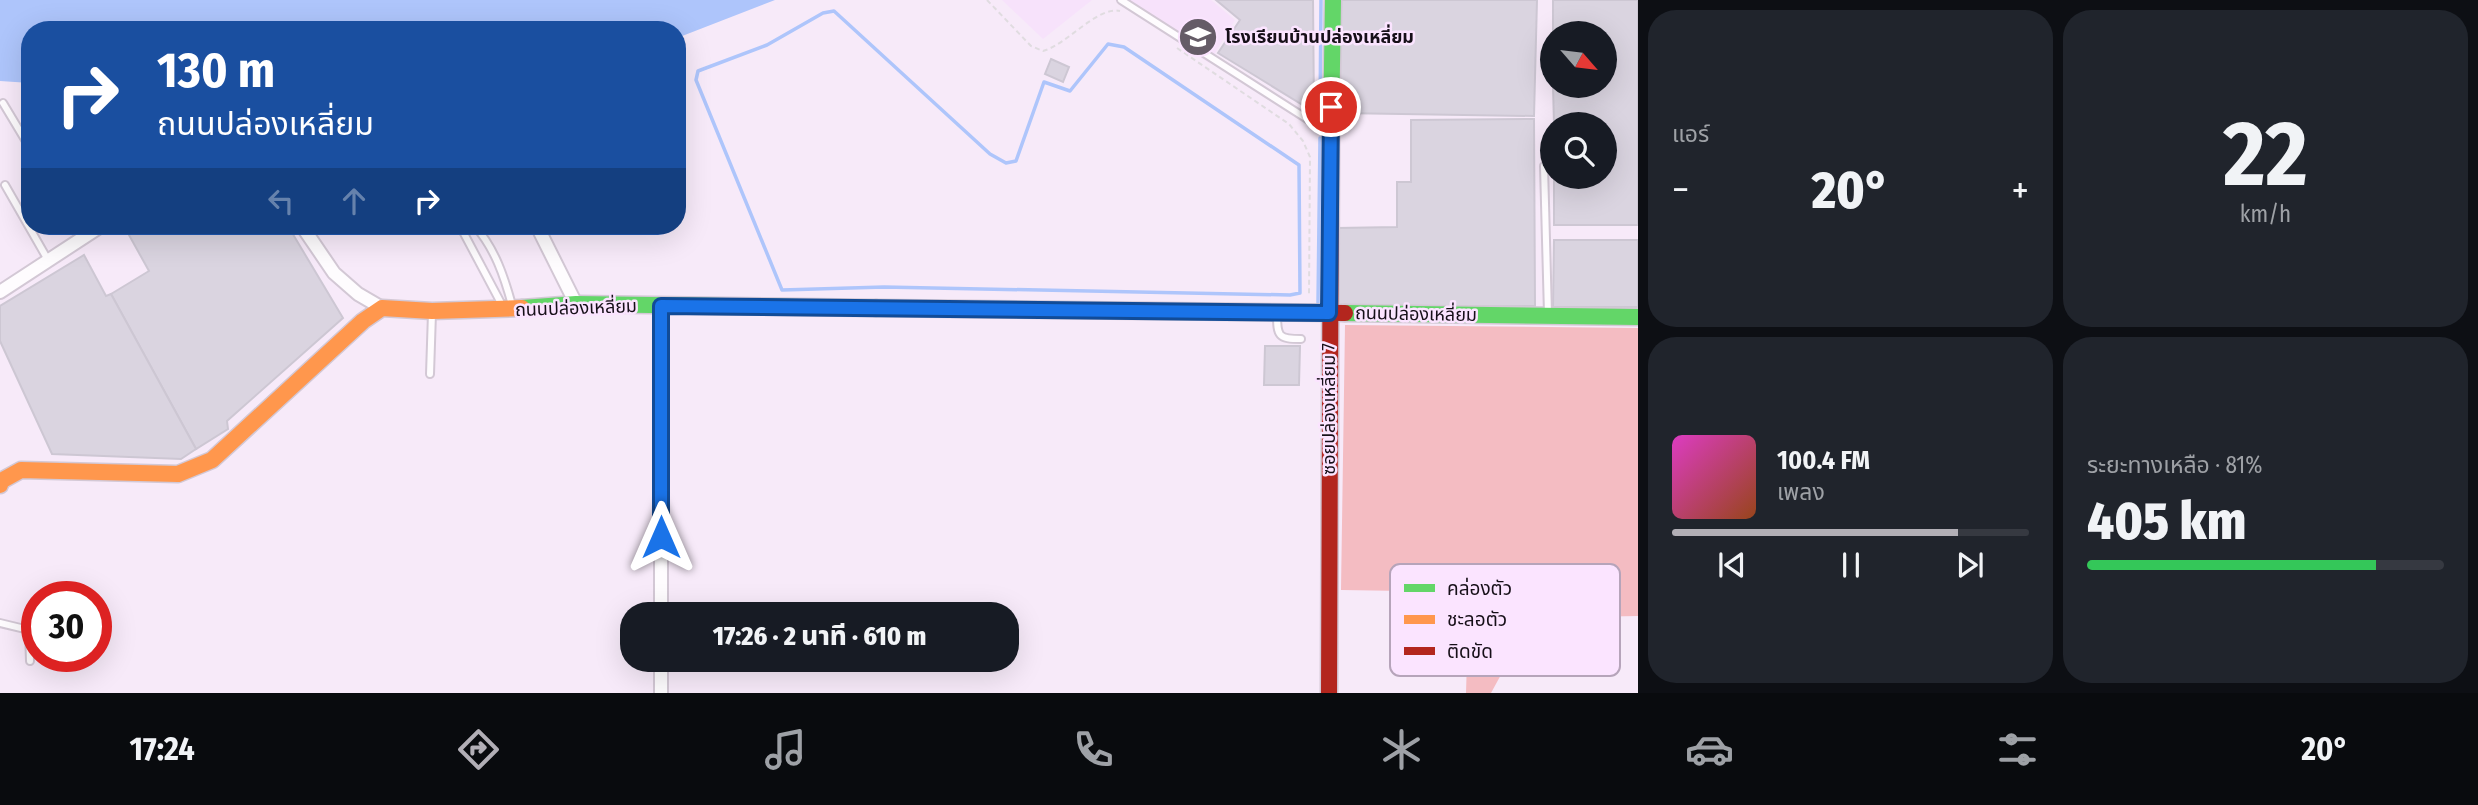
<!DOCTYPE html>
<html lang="th">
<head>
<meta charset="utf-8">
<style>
  :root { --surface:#171b24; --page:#20242c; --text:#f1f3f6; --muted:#9ea1a6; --line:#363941; --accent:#b2afb6 }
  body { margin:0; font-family:"Fira Sans Condensed","Noto Sans Thai",sans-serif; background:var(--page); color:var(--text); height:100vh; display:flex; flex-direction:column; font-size:26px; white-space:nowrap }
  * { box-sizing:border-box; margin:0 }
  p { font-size:23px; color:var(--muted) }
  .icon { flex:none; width:38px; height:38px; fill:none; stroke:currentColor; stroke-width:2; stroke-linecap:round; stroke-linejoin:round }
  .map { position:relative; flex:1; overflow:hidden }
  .side { display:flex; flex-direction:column; gap:10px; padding:10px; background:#0d0f14; width:840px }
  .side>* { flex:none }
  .banner { position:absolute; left:21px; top:21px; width:665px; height:214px; border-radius:28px; box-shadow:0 7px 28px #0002; background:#1a4fa0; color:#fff; overflow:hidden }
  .needle { width:46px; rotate:118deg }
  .buttons { position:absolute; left:1540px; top:21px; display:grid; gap:14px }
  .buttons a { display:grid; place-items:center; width:77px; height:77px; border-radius:50%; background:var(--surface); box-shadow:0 7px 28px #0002; font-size:35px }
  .speed { position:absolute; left:21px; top:581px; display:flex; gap:14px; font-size:35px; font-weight:700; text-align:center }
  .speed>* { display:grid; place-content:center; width:91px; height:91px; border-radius:50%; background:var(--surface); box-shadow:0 7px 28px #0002; line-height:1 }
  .speed .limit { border:10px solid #d22; background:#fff; color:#111 }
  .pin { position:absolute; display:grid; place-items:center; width:60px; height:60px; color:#fff; margin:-30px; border:4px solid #fff; border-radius:50%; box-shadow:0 2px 7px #0007 }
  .me { position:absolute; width:77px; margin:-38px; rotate:0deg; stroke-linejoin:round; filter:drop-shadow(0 0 5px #0008) }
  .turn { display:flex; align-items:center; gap:24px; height:147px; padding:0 21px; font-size:32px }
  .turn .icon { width:91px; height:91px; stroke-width:2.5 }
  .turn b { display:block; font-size:49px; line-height:60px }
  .lanes { display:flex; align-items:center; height:66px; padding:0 21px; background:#0003; justify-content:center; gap:35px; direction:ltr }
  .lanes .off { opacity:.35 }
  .big { font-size:52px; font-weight:800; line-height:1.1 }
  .side .tile { flex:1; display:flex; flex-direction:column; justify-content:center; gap:10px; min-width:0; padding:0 24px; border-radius:28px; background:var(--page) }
  .side .dial { align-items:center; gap:0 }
  .dial b { font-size:91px; line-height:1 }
  .song { display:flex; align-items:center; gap:21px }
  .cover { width:84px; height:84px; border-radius:10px; background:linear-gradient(135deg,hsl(310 70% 55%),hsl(20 70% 35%)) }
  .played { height:7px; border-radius:4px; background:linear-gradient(90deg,var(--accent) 80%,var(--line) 80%) }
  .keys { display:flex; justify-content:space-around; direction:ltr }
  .heat { display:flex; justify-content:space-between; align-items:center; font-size:38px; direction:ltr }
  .charge { height:10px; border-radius:5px; background:linear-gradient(90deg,#34c759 81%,var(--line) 0) }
  .side .tiles { flex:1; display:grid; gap:10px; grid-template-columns:repeat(2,1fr) }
  .trip { position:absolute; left:620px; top:602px; width:399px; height:70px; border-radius:28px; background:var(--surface); box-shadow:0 7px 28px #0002; font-weight:800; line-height:70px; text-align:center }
  .tab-bar { display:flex; height:112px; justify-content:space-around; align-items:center; background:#090b0e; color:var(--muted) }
  .tab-bar .icon { width:49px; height:49px }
  .tab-bar .current { color:var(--accent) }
  .tab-bar b { font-size:32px; color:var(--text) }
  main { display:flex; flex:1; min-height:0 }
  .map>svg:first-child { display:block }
</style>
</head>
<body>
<main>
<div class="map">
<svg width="1638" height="693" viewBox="0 0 1638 693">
  <rect width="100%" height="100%" fill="#f7eaf9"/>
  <g fill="#f7e2fb">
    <path d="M 1002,0 L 1092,0 L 1043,39 Z"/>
    <path d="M 1115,0 L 1211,0 L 1235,20 L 1209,63 Z"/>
  </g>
  <path fill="#f4bcc2" d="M 1345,325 L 1638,328 L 1638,616 L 1532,618 L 1491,693 L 1466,693 L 1469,592 L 1341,590 Z"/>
  <path fill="#aec5fb" d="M 0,0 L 775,0 L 677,38 L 677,30 L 30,30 L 30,83 L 0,81 Z"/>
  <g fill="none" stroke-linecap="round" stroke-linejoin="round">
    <g stroke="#aec5fb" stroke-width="3.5">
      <path d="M 834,11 L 990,154 L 1006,163 L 1016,161 L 1044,82 L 1070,91 L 1108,44 L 1124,47 L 1299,165 L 1300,293 L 1290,295 L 884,287 L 782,290 L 696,80 L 698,71 L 767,45 L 823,13 Z"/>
      <path d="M 1320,116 L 1321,0"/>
      <path d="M 1318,303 L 1320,138"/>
    </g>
  </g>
  <g fill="#dad4e0" stroke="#cdc7d3" stroke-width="2">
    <path d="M 1216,0 L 1313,0 L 1314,112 L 1218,53 L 1240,20 Z"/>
    <path d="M 1340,0 L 1537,0 L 1534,116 L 1340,113 Z"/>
    <path d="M 1553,0 L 1638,0 L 1638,225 L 1554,225 L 1554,177 L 1605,177 L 1605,124 L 1554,124 L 1553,86 L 1605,86 L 1605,33 L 1553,33 Z"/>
    <path d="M 1051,59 L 1069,67 L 1063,82 L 1045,74 Z"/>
    <path d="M 1534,119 L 1535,306 L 1338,308 L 1338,228 L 1397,227 L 1397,182 L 1411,182 L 1411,120 Z"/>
    <path d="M 124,226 L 288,226 L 343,318 L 227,421 L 228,429 L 196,449 L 111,294 L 149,271 Z"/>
    <path d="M 1554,240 L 1638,240 L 1638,307 L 1553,307 Z"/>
    <path d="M 84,255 L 106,296 L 111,294 L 196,449 L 181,459 L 52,454 L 0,341 L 0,306 Z"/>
    <path d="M 1265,346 L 1300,346 L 1299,385 L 1264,385 Z"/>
  </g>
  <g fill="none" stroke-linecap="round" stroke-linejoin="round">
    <g stroke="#d3c8d5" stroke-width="10">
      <g id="lane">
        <path d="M 1121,0 L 1326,131"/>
        <path d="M 3,103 L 30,148"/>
        <path d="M 1544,166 L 1548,314"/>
        <path d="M 5,185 L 48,260"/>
        <path d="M 75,226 L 82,238"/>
        <path d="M 460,226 L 502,305"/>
        <path d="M 475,226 C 495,249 504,276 512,305"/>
        <path d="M 1277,314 C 1277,336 1278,339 1301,339"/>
        <path d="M 430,374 L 432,313"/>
        <path d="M 0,623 L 29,630 L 30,661"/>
      </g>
    </g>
    <g stroke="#d3c8d5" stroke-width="16">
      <g id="street">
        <path d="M 302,226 L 334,273 L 358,294 L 382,308"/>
        <path d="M 537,226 L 576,304"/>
        <path d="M 0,292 L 101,226"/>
        <path d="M 661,306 L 661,614"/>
        <path d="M 661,660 L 661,693"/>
      </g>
    </g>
    <g stroke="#d3c8d5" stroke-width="19">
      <g id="fast">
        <path d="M 1331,130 L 1333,0"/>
        <path d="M 522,308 L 576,304 L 876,308"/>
        <path d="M 1345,313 L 1638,317"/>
      </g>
    </g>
    <g stroke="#d3c8d5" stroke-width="19">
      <path id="slow" d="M 0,485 L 1,481 L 21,470 L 178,474 L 212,460 L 363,321 L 382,308 L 432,311 L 522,308"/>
    </g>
    <g stroke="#d3c8d5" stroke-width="19">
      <g id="jam">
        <path d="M 876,308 L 1345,313"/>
        <path d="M 1329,693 L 1331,130"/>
      </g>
    </g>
    <g stroke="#e0dce0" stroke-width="2" stroke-dasharray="5 3.5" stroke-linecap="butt">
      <path d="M 987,0 L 1031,46 L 1043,51 C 1068,44 1097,6 1120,11"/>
      <path d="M 1177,48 L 1289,124 L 1303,141 L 1310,157 L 1309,295"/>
    </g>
    <use href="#lane" stroke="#fefcfe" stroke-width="6"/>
    <use href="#street" stroke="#fefcfe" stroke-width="12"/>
    <use href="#fast" stroke="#63d668" stroke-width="16"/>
    <use href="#slow" stroke="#ff974d" stroke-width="16"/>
    <use href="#jam" stroke="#b3261e" stroke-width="16"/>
  </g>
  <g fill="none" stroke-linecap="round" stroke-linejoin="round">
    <g stroke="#114b97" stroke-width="18">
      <path id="route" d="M 661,537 L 661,306 L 1329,313 L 1331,107"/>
    </g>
    <use href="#route" stroke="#1a73e8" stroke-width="12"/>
  </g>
  <defs>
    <g id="school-disc" transform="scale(2.0125)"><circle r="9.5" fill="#655c67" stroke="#fbe4ff"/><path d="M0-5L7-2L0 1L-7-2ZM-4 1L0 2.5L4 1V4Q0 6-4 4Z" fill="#fff"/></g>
  </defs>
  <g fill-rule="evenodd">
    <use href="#school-disc" x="1198" y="37"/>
  </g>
  <g text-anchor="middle" stroke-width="5" stroke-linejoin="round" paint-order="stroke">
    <g font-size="18" font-weight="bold" fill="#160f18" stroke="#fbe4ff" text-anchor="start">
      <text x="1225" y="43">โรงเรียนบ้านปล่องเหลี่ยม</text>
    </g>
    <g font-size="18" fill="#160f18" stroke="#fbe4ff">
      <text transform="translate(576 308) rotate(-2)" y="6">ถนนปล่องเหลี่ยม</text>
      <text transform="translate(1416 314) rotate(1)" y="6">ถนนปล่องเหลี่ยม</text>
      <text transform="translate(1329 409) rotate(-90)" y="6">ซอยปล่องเหลี่ยม 7</text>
    </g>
  </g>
  <rect x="1390" y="564" width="230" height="112" rx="10" fill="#fbe4ff" stroke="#b6a4ba" stroke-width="2"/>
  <rect x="1404" y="584" width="31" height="8" fill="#63d668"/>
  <rect x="1404" y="615" width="31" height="9" fill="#ff974d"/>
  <rect x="1404" y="647" width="31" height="8" fill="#b3261e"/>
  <g font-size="19" fill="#160f18">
    <text x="1447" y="595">คล่องตัว</text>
    <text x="1447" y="626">ชะลอตัว</text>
    <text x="1447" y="658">ติดขัด</text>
  </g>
</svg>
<div class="buttons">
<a><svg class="needle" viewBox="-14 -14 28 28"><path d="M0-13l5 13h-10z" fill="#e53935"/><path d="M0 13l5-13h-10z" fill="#9ea1a6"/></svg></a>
<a><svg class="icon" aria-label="search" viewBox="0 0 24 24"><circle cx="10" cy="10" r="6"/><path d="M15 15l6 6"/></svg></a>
</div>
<div class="speed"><div class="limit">30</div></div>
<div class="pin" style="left:1331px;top:107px;background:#d93025"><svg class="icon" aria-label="arrive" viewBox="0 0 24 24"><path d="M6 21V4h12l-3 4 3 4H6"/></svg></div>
<svg class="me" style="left:661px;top:537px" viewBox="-20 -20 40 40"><path d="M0-17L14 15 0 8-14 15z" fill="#1a73e8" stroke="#fff" stroke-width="4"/></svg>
<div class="trip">17:26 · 2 นาที · 610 m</div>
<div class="banner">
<div class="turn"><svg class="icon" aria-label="right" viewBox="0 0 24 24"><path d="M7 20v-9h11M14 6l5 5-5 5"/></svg><div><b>130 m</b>ถนนปล่องเหลี่ยม</div></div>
<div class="lanes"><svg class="icon off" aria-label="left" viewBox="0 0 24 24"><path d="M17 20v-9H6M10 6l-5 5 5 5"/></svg><svg class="icon off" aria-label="ahead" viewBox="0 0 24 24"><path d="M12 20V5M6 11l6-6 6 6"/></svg><svg class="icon" aria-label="right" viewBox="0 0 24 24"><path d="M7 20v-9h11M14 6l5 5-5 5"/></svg></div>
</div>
</div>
<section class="side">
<div class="tiles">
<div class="tile"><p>แอร์</p>
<div class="heat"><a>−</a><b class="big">20°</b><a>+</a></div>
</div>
<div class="tile dial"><b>22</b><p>km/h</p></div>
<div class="tile">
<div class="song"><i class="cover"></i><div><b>100.4 FM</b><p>เพลง</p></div></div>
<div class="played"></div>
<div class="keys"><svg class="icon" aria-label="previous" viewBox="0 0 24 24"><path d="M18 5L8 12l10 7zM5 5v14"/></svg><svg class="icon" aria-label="pause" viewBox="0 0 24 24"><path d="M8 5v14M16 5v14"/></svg><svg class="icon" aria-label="next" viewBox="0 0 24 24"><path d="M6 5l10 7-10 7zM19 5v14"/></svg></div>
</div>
<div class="tile"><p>ระยะทางเหลือ · 81%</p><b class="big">405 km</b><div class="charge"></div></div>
</div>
</section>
</main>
<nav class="tab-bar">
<b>17:24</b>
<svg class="icon current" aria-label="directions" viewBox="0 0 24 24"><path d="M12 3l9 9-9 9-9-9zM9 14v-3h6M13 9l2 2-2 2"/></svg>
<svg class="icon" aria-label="music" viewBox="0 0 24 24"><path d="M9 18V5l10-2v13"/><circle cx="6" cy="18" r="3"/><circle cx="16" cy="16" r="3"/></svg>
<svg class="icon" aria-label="phone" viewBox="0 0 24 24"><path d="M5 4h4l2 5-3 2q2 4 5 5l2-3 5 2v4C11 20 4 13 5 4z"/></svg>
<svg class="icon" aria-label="climate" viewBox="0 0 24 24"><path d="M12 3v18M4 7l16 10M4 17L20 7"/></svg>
<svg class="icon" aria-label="car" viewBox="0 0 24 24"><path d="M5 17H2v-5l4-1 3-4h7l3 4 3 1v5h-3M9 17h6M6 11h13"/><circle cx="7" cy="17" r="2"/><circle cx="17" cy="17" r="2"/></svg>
<svg class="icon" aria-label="filters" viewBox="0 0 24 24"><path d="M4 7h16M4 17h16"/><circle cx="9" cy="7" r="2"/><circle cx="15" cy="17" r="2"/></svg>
<b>20°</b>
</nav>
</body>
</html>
